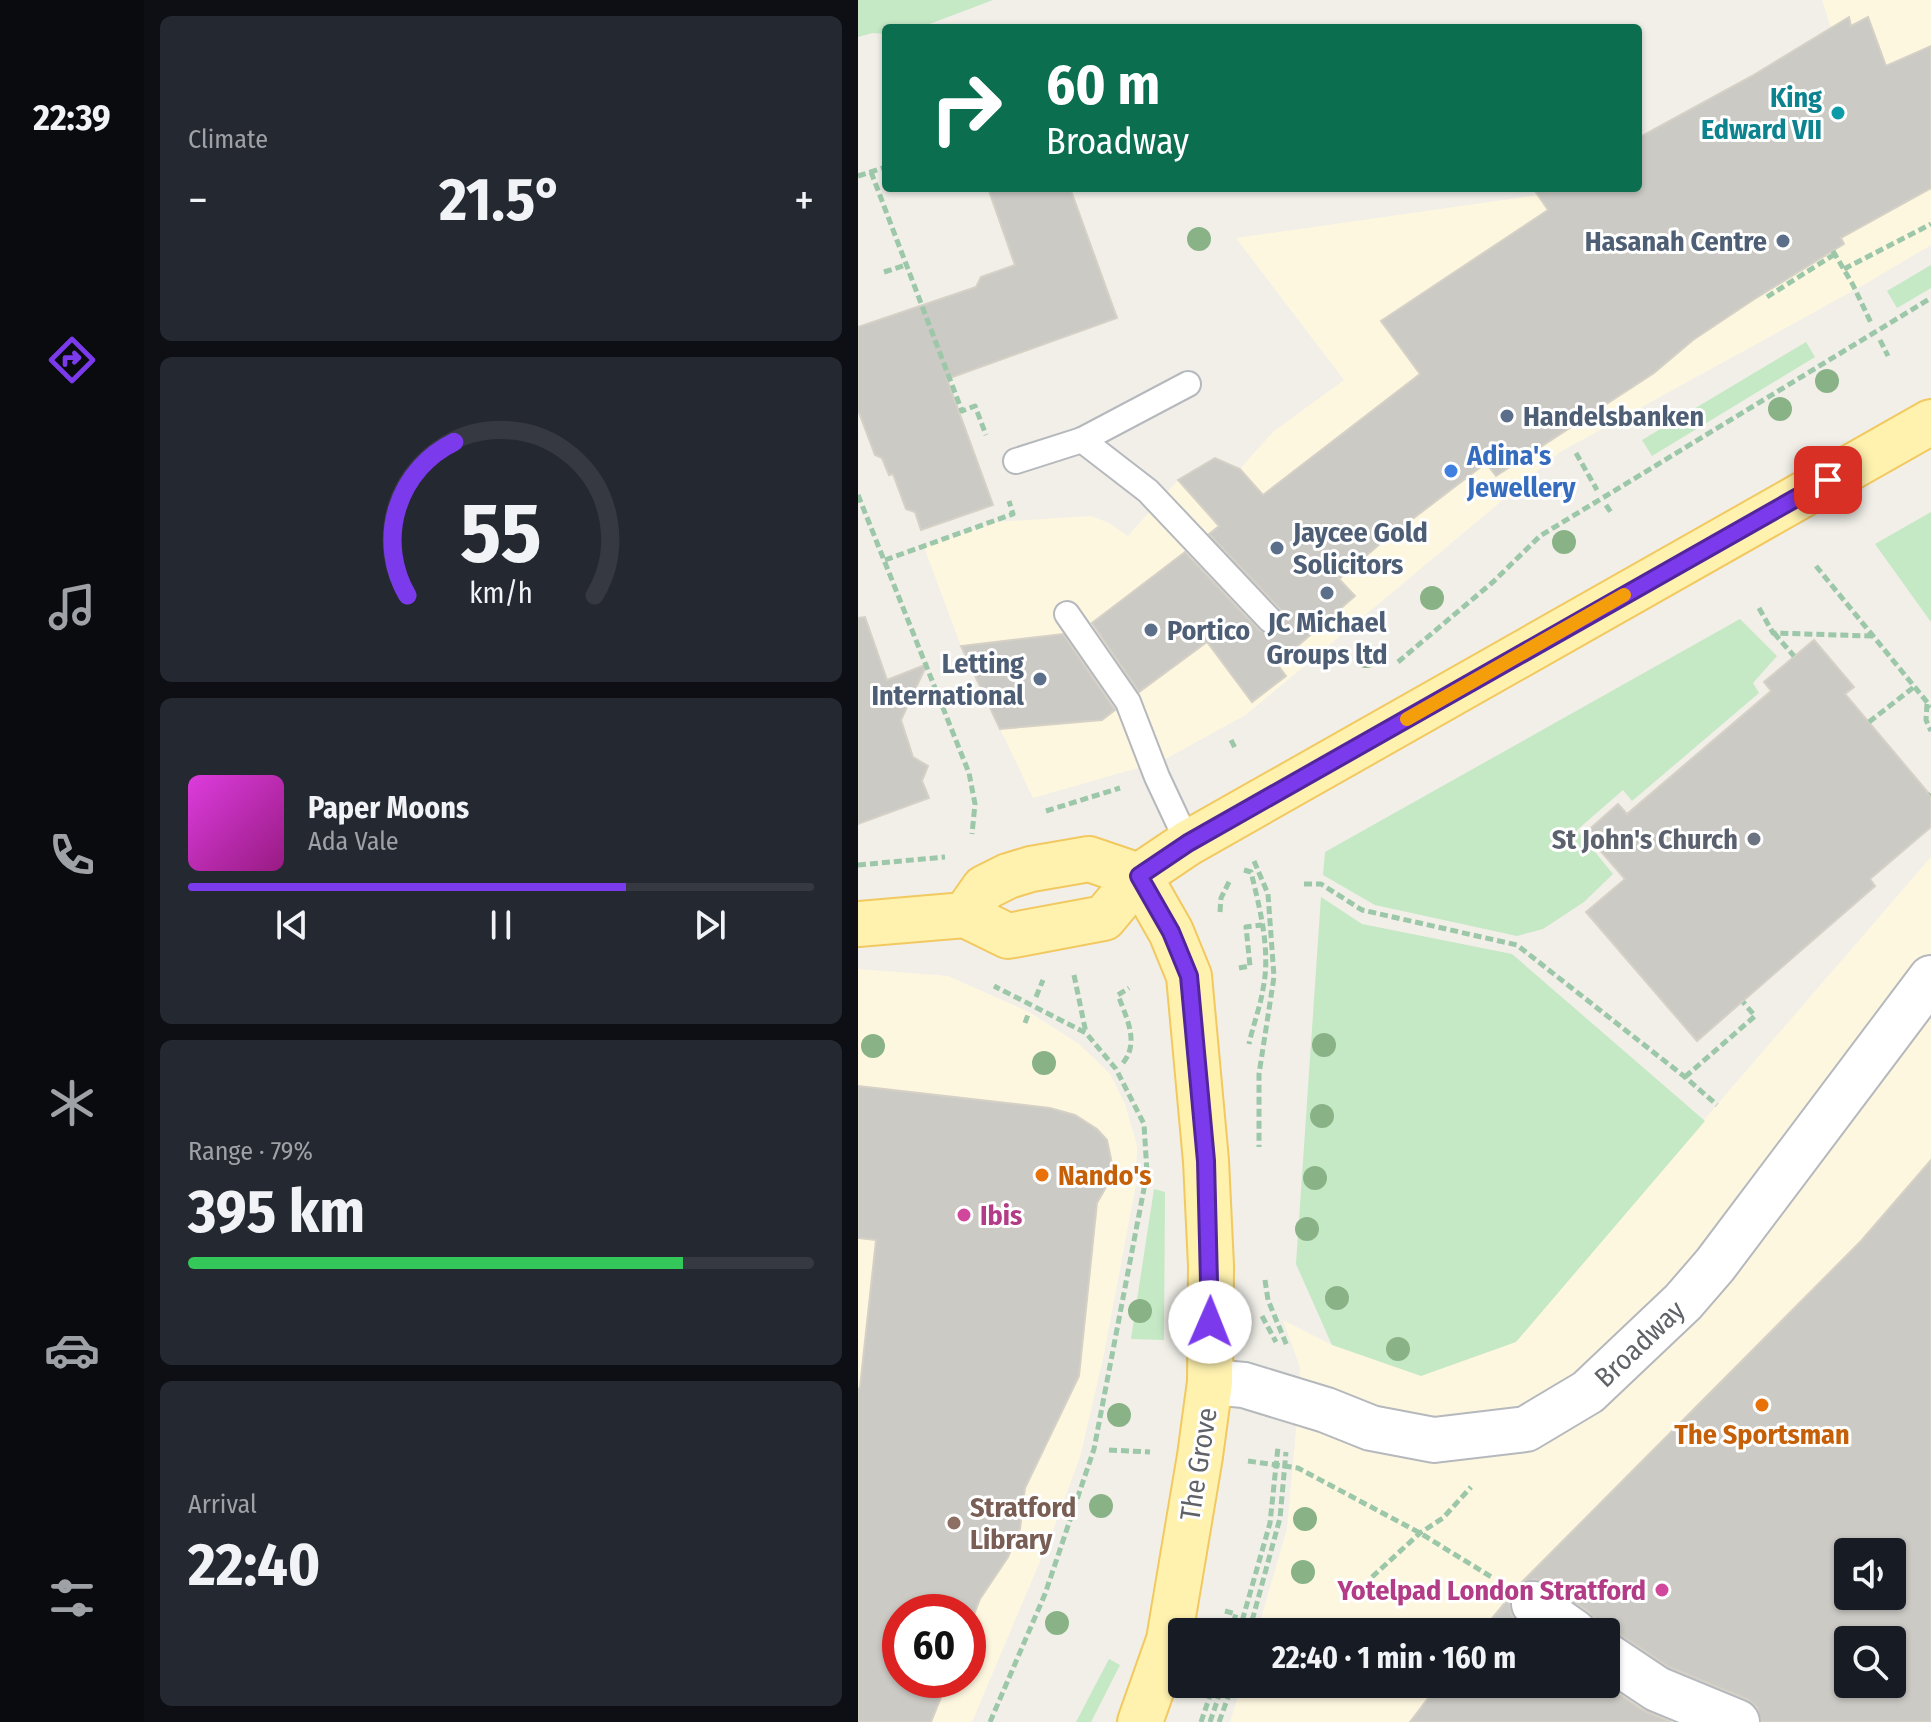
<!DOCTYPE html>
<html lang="en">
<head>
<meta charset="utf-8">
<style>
  :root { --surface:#171b24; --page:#242831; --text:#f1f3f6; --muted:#9ea1a6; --line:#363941; --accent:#7c3aed }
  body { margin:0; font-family:"Fira Sans Condensed",sans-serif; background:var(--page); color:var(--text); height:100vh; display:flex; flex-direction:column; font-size:30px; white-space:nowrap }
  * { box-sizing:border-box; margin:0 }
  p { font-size:26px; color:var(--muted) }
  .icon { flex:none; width:44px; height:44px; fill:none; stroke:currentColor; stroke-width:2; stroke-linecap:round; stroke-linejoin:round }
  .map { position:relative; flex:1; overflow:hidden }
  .side { display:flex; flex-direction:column; gap:16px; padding:16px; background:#0d0f14; width:714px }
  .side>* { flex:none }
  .guide { position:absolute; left:24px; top:24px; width:760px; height:168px; border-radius:8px; box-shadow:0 2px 6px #0004; background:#0b6e4f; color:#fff; overflow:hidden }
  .fabs { position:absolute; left:976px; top:1538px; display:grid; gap:16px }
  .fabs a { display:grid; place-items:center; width:72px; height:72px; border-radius:8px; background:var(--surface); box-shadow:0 2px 6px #0004; font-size:40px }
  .speed { position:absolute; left:24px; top:1594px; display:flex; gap:16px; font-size:40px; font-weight:700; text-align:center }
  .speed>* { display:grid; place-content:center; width:104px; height:104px; border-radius:50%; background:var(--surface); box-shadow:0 2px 6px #0004; line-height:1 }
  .speed .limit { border:12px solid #d22; background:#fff; color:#111 }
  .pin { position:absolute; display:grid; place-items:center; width:68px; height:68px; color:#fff; margin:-34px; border-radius:16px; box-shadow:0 4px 12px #0006 }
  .me { position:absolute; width:88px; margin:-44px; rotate:1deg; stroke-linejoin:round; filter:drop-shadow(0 0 6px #0008) }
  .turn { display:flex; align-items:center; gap:28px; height:168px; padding:0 32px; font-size:36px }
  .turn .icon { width:104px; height:104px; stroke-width:2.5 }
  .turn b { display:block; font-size:56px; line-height:68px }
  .big { font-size:60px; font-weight:700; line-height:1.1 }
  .side .tile { flex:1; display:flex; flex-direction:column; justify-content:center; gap:12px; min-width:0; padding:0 28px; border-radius:12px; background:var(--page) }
  .side .dial { align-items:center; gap:0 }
  .dial svg { height:208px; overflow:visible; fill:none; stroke:var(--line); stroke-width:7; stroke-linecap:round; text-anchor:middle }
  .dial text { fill:var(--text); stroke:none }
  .song { display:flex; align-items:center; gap:24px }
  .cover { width:96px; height:96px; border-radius:12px; background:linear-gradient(135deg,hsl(300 70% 55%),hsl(310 70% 35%)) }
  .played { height:8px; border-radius:4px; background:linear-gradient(90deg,var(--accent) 70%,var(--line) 70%) }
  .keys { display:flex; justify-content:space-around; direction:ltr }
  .heat { display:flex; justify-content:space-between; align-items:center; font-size:44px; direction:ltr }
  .charge { height:12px; border-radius:6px; background:linear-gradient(90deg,#34c759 79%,var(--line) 0) }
  .trip { position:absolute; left:310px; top:1618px; width:452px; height:80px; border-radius:8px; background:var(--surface); box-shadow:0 2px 6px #0004; font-weight:700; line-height:80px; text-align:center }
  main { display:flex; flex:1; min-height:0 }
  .tab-bar { display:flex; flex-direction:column; width:144px; justify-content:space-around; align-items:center; background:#090b0e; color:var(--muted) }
  .tab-bar .icon { width:56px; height:56px }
  .tab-bar .current { color:var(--accent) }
  .tab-bar b { font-size:36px; color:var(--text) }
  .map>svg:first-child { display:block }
</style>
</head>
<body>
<main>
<nav class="tab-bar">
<b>22:39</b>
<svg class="icon current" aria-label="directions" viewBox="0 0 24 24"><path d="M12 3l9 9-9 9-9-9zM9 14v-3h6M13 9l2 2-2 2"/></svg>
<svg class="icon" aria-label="music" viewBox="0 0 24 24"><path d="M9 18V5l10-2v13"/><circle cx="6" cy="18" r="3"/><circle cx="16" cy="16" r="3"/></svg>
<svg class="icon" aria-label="phone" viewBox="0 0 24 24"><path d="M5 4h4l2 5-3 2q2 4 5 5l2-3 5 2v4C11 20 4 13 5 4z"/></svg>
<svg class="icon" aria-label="climate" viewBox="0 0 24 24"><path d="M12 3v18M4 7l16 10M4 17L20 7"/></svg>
<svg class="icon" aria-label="car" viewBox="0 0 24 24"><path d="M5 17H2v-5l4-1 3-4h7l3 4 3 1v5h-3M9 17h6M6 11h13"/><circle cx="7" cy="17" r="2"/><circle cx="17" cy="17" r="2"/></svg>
<svg class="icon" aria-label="filters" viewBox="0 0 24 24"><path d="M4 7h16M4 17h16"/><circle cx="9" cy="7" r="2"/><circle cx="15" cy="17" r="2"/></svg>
</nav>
<section class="side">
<div class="tile"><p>Climate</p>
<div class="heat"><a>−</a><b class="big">21.5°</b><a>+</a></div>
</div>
<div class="tile dial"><svg viewBox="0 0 100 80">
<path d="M14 69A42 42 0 1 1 86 69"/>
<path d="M14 69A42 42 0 0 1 32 10" stroke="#7c3aed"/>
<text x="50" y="56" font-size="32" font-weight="700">55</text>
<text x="50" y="72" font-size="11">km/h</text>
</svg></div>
<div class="tile">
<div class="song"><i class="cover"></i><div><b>Paper Moons</b><p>Ada Vale</p></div></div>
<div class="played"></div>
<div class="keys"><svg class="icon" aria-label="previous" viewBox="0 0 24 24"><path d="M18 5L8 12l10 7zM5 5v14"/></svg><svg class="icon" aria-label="pause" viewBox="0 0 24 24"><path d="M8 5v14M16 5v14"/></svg><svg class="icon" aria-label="next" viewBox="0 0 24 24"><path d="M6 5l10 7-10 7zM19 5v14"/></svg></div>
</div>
<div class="tile"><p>Range · 79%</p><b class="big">395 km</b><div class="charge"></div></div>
<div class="tile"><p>Arrival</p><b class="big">22:40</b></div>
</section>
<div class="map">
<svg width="1073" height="1722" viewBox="0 0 1073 1722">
  <rect width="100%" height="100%" fill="#f1efe8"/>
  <g fill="#fef7e0" fill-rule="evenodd">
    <path d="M 964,0 L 1073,0 L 1073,245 L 1002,287 L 702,452 L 389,714 L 304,761 L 175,798 L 103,646 L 66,547 L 138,522 L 233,516 L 251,523 L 270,536 L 320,480 L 357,458 L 382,469 L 415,432 L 486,380 L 378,238 L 680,195 L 692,188 L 780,188 L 780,138 L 893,76 L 973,28 Z"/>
    <path d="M 1073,857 L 1073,1722 L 372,1722 L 384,1684 L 748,1684 L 748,1632 L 399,1632 L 429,1529 L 438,1430 L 442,1367 L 425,1320 L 474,1345 L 838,1129 ZM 990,1552 L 1034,1552 L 1034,1596 L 990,1596 ZM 990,1640 L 1034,1640 L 1034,1684 L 990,1684 Z"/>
    <path d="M 0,969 L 90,976 L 171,1012 L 221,1044 L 252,1074 L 267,1104 L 279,1146 L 278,1184 L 246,1354 L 222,1457 L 194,1533 L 114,1722 L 0,1722 ZM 42,1612 L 110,1612 L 110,1680 L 42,1680 Z"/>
  </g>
  <g fill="#c5e8c5">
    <path d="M 0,0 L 135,0 L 61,28 L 28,28 L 28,34 L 14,33 L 0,37 Z"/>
    <path d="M 1073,265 L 1073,288 L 1039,308 L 1029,291 Z"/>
    <path d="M 948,342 L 957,357 L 794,456 L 784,440 Z"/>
    <path d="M 1073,512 L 1073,622 L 1017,544 Z"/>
    <path d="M 882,619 L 919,656 L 895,683 L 901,693 L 774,801 L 765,790 L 719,830 L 755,874 L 726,902 L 685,929 L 659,936 L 517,905 L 465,875 L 467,852 Z"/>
    <path d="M 463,897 L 504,924 L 654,954 L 847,1121 L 658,1342 L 563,1376 L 474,1345 L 438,1264 Z"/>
    <path d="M 296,1189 L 307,1192 L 306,1340 L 273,1339 Z"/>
    <path d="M 251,1659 L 262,1665 L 233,1722 L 218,1722 Z"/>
  </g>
  <g fill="#cccac5" stroke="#d6d1c6" stroke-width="2" fill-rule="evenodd">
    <path d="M 991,17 L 993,26 L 1010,17 L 1028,66 L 1073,46 L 1073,188 L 983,238 L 986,244 L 895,300 L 835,340 L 796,373 L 638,476 L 628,463 L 523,543 L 481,579 L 497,596 L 419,664 L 428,676 L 394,702 L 349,642 L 281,692 L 234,623 L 327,552 L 402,631 L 416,634 L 423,630 L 426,624 L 423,610 L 351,534 L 361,526 L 320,480 L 357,458 L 382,469 L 405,495 L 562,374 L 523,321 L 690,210 L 675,188 L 780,188 L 780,138 L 894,76 Z"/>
    <path d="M 130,188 L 212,188 L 259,318 L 89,379 L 135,505 L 63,530 L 57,512 L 48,509 L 35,474 L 31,475 L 24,458 L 17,455 L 0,410 L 0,327 L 118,287 L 123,277 L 157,265 Z"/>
    <path d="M 7,617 L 29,680 L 69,664 L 43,720 L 55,757 L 70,766 L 64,781 L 71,798 L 0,824 L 0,618 Z"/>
    <path d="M 205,634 L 257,710 L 244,720 L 142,729 L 103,646 Z"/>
    <path d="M 956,640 L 996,687 L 987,694 L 1073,796 L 1073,827 L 1012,879 L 1017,886 L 839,1041 L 728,912 L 767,879 L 727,833 L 760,804 L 769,814 L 913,691 L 906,682 Z"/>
    <path d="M 0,1086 L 192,1108 L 217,1115 L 239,1129 L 249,1140 L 256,1173 L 239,1203 L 221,1376 L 167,1488 L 162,1529 L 150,1557 L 122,1599 L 110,1630 L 110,1612 L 42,1612 L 42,1680 L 90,1680 L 73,1722 L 0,1722 L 0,1390 L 2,1387 L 18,1240 L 0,1238 Z"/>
    <path d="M 1073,1160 L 1073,1722 L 903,1722 L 899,1707 L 889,1699 L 811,1667 L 761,1634 L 750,1630 L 741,1632 L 738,1621 L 731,1612 L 690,1584 L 677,1579 L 661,1585 L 1003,1241 ZM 990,1552 L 1034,1552 L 1034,1596 L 990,1596 ZM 990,1640 L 1034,1640 L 1034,1684 L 990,1684 Z"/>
    <path d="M 654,1594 L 651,1603 L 654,1615 L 672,1632 L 623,1632 Z"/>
    <path d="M 581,1684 L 746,1684 L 785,1710 L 813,1722 L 552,1722 Z"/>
  </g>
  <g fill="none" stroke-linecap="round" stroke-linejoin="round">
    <g stroke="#b5b8bc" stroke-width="28">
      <g id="lane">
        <path d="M 224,440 L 290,491 L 412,620"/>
        <path d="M 158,461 L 224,440 L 330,384"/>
        <path d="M 209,614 L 270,702 L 299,777 L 330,843"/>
      </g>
    </g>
    <g stroke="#b5b8bc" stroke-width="48">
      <g id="street">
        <path id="s1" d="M 352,1382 L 386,1385 L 468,1410 L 513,1428 L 576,1440 L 668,1429 L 730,1392 L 825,1302 L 857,1265 L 1073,978"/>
        <path d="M 676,1604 L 716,1632"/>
        <path d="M 748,1655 L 799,1689 L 879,1722"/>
      </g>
    </g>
    <g stroke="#f2c960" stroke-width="48">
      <g id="primary">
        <path d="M 281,876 L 313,932 L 331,976 L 348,1161 L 353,1266 L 352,1382 L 342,1456 L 311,1640 L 282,1722"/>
        <path d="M 107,915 L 126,888 L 150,876 L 173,869 L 231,859 L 281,876"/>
        <path d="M 0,924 L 107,915 L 150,936 L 246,918 L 281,876 L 330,843 L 1073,422"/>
      </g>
    </g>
    <g stroke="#9cc7a9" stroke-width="5" stroke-dasharray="8 4" stroke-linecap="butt">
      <path d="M 13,172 L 104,411 L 117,406 L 128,435"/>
      <path d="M 0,176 L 28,167"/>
      <path d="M 975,251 L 995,285 L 1014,325"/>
      <path d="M 986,269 L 1073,224"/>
      <path d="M 26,272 L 48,265"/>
      <path d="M 909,297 L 977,254"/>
      <path d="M 1022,340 L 1030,356"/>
      <path d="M 718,453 L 739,490"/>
      <path d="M 0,495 L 111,773 L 117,804 L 114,834"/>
      <path d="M 748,505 L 754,514"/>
      <path d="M 27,560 L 155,514 L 151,501"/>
      <path d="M 958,566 L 1073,707"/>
      <path d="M 901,608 L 915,633 L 1014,636"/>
      <path d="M 916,633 L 936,656"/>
      <path d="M 540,662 L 635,582 L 682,536 L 1073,298"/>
      <path d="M 1069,704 L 1068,720 L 1073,731"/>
      <path d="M 1011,722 L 1056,687"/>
      <path d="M 373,740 L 378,750"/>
      <path d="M 1072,795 L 1073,794"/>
      <path d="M 188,811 L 262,788"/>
      <path d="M 396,861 L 410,894 L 416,977 L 401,1074 L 401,1147"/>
      <path d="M 0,865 L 87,857"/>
      <path d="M 386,870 L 393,872 C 402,909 413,951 405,989 C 402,1008 395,1025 391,1044"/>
      <path d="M 446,884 L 463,884 L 504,910 L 659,945 L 827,1077 L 859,1105"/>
      <path d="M 362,912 L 363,898 L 372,880"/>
      <path d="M 381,968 L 392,966 L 388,927 L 404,925"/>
      <path d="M 216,975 L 228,1033"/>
      <path d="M 178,997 L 185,980"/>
      <path d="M 167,1023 L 171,1012"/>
      <path d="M 265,1063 C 282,1042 268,1017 260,995 L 271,988"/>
      <path d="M 827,1077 L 897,1016 L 885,1002"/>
      <path d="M 407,1280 L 410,1300 L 429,1346"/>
      <path d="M 404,1316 L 418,1342"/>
      <path d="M 251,1450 L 292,1452"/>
      <path d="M 390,1461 L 440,1468 L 562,1533 L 635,1578"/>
      <path d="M 514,1577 L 562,1533 L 585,1518 L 613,1487"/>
      <path d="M 367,1611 L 378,1614 L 372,1632"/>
      <path d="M 381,1632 L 412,1523 L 420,1447"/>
      <path d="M 391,1632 L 422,1518 L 428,1452"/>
      <path d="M 132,1722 L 187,1594 L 236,1449 L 289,1173 L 286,1124 L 258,1069 L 228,1033 L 136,986"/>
      <path d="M 343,1722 L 356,1684"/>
      <path d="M 352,1722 L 365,1684"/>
      <path d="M 361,1722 L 375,1684"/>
    </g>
    <use href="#lane" stroke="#fff" stroke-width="24"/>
    <use href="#street" stroke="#fff" stroke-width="44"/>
    <use href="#primary" stroke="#fff2af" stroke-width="44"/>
  </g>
  <g fill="#89b387">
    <circle cx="341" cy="239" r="12"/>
    <circle cx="969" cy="381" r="12"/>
    <circle cx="922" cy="409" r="12"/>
    <circle cx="706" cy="542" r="12"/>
    <circle cx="574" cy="598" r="12"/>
    <circle cx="508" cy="656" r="12"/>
    <circle cx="466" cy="1045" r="12"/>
    <circle cx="15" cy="1046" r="12"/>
    <circle cx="186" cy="1063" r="12"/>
    <circle cx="464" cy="1116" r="12"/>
    <circle cx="457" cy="1178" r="12"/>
    <circle cx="449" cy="1229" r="12"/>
    <circle cx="479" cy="1298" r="12"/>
    <circle cx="282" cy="1311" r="12"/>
    <circle cx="540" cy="1349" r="12"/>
    <circle cx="261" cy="1415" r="12"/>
    <circle cx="243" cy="1506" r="12"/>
    <circle cx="447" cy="1519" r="12"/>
    <circle cx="445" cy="1572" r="12"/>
    <circle cx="199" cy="1623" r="12"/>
  </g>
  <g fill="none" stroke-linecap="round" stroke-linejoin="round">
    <g stroke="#51269a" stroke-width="20">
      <path id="route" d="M 352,1322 L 348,1161 L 331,976 L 313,932 L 281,876 L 330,843 L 970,480"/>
    </g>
    <use href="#route" stroke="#7c3aed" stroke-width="14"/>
    <path stroke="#f59e0b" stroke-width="14" d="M 549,719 L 766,595"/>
  </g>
  <circle fill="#0f9aa8" stroke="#fff" stroke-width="3" cx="980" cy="113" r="8"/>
  <g fill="#5c6f8a" stroke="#fff" stroke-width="3">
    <circle cx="925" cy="241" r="8"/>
    <circle cx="649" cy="416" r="8"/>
    <circle cx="419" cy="548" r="8"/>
    <circle cx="469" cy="593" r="8"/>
    <circle cx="293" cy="630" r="8"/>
    <circle cx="182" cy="679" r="8"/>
  </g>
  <circle fill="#3f7fe0" stroke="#fff" stroke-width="3" cx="593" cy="471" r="8"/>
  <circle fill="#6b7280" stroke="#fff" stroke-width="3" cx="896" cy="839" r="8"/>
  <g fill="#e8710a" stroke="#fff" stroke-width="3">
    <circle cx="184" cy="1175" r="8"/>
    <circle cx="904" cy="1405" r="8"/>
  </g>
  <g fill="#d1479c" stroke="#fff" stroke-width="3">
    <circle cx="106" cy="1215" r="8"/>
    <circle cx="804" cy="1590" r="8"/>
  </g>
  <circle fill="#8d6e63" stroke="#fff" stroke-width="3" cx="96" cy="1523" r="8"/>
  <g text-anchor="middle" stroke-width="6" stroke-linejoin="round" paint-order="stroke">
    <g font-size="28" font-weight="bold" fill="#0d838f" stroke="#fff" text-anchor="end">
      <text x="964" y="107">King<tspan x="964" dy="32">Edward VII</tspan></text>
    </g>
    <g font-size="28" font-weight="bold" fill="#4e5e75" stroke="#fff" text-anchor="start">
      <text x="909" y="251" text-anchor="end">Hasanah Centre</text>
      <text x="665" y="426">Handelsbanken</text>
      <text x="435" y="542">Jaycee Gold<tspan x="435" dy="32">Solicitors</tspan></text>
      <text x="469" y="632" text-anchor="middle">JC Michael<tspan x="469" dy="32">Groups ltd</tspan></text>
      <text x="309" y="640">Portico</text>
      <text x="166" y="673" text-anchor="end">Letting<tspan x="166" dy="32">International</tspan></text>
    </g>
    <g font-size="28" font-weight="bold" fill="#366cbe" stroke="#fff" text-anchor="start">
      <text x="609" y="465">Adina's<tspan x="609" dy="32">Jewellery</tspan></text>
    </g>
    <g font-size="28" font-weight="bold" fill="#5b616d" stroke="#fff" text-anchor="end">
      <text x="880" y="849">St John's Church</text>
    </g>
    <g font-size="28" font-weight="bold" fill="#c56008" stroke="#fff" text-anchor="start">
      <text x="200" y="1185">Nando's</text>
      <text x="904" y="1444" text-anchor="middle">The Sportsman</text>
    </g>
    <g font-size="28" font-weight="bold" fill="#b23c85" stroke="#fff" text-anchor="start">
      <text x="122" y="1225">Ibis</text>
      <text x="788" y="1600" text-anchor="end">Yotelpad London Stratford</text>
    </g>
    <g font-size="28" fill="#5f6368" stroke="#fff">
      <text dy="10" stroke="none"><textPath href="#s1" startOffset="468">Broadway</textPath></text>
      <text transform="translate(340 1464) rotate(-81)" y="10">The Grove</text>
    </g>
    <g font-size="28" font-weight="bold" fill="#785e54" stroke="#fff" text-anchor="start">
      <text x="112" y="1517">Stratford<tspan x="112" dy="32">Library</tspan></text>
    </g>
  </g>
</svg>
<div class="fabs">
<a><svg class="icon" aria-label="sound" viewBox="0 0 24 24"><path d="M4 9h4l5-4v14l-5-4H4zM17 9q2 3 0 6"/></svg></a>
<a><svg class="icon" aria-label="search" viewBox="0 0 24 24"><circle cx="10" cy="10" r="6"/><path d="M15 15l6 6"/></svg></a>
</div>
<div class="speed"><div class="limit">60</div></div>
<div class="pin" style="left:970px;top:480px;background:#d93025"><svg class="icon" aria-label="arrive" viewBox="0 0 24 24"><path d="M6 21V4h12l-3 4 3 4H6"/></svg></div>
<svg class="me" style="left:352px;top:1322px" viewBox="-20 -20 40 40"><circle r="19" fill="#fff"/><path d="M0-13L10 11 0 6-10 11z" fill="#7c3aed"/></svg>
<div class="trip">22:40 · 1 min · 160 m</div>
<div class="guide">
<div class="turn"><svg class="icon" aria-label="right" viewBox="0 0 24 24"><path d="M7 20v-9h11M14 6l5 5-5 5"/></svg><div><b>60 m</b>Broadway</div></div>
</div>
</div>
</main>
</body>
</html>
